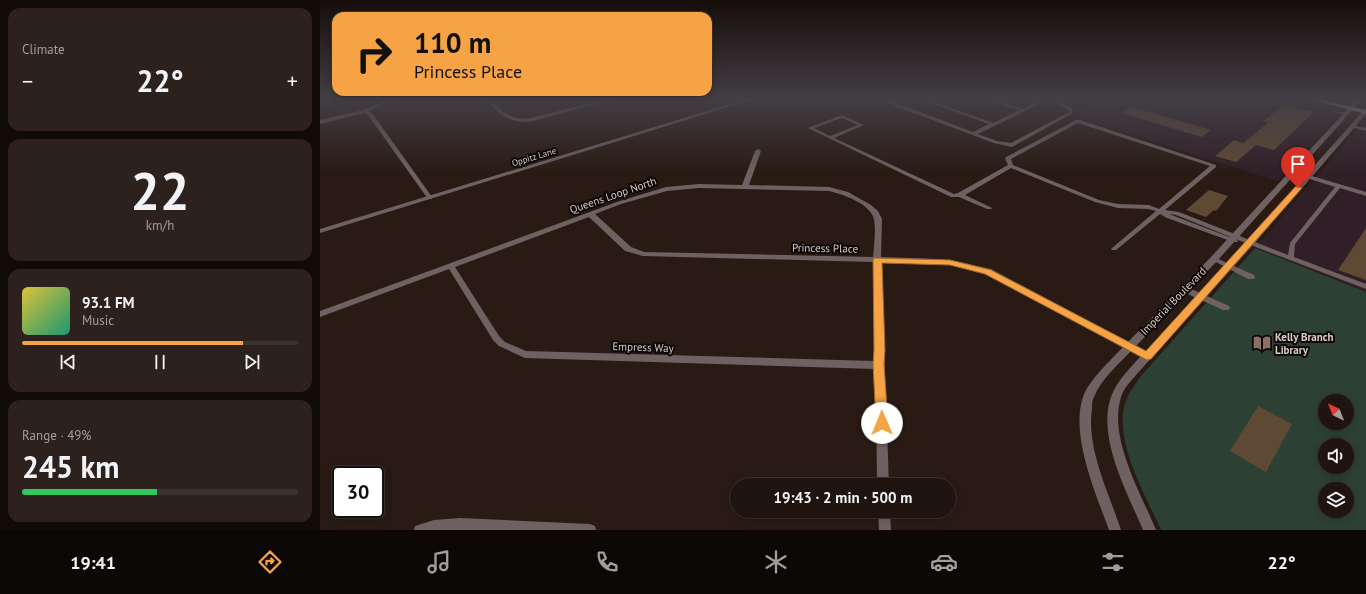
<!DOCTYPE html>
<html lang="en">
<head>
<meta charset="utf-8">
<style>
  :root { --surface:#1f140f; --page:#2c211d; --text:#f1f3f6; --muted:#a19e9e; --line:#3c332f; --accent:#f5a345 }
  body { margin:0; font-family:"PT Sans",sans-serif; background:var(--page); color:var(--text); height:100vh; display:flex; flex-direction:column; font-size:15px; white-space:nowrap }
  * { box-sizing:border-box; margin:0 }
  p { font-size:13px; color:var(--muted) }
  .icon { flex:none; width:22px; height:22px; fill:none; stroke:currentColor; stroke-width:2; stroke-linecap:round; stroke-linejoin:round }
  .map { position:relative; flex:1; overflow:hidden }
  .panel { display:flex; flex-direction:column; gap:8px; padding:8px; background:#110b08; width:320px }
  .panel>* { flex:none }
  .guide { position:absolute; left:12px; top:12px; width:380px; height:84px; border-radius:12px; box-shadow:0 2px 10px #0003,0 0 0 1px var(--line); background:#f5a345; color:#111; overflow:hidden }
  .needle { width:26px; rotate:317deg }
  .controls { position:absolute; left:998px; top:394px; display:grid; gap:8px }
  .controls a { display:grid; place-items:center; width:36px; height:36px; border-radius:50%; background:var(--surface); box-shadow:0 2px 10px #0003,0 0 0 1px var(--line); font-size:20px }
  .speed { position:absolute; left:12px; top:466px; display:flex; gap:8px; font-size:20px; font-weight:700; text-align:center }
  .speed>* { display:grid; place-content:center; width:52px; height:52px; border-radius:50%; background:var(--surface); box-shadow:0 2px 10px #0003,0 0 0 1px var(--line); line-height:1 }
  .speed .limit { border:2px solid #111; border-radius:6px; background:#fff; color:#111 }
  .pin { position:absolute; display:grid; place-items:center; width:34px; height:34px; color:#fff; margin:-41px -17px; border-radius:50% 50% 50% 0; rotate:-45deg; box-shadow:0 0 4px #0007 }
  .pin .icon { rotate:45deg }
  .me { position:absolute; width:44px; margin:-22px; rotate:359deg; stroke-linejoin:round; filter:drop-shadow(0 0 3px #0008) }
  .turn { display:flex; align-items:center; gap:14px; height:84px; padding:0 16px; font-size:18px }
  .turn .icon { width:52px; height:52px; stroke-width:2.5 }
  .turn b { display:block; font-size:28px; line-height:34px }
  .big { font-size:30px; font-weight:700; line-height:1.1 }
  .panel .card { flex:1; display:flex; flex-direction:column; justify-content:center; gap:6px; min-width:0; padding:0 14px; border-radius:12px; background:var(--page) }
  .panel .dial { align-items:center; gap:0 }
  .dial b { font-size:52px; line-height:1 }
  .song { display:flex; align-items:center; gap:12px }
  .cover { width:48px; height:48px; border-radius:6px; background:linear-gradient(135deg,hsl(50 70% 55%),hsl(160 70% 35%)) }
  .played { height:4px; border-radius:2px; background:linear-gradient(90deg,var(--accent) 80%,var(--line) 80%) }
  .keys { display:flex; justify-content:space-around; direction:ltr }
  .heat { display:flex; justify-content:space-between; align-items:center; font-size:22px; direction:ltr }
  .charge { height:6px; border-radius:3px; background:linear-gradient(90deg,#34c759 49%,var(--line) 0) }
  .trip { position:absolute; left:410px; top:478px; width:226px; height:40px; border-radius:20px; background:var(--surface); box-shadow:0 2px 10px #0003,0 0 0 1px var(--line); font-weight:700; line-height:40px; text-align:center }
  .tabs { display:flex; height:64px; justify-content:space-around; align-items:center; background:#0c0806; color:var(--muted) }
  .tabs .icon { width:28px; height:28px }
  .tabs .on { color:var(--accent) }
  .tabs b { font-size:18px; color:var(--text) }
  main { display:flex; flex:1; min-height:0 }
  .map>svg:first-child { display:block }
</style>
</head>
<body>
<main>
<section class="panel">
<div class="card"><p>Climate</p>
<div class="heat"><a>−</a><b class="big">22°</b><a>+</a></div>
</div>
<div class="card dial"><b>22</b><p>km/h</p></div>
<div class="card">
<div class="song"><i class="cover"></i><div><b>93.1 FM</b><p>Music</p></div></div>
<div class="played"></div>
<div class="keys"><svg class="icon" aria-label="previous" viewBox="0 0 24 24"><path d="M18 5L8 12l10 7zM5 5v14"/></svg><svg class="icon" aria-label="pause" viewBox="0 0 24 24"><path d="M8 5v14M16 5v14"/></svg><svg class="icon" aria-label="next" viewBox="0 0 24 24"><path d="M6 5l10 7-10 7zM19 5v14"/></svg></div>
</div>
<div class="card"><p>Range · 49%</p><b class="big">245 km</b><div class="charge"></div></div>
</section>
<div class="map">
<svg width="1046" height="530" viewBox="0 0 1046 530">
  <rect width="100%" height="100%" fill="#291a14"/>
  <g fill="#311f27">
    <path d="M 745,99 L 986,99 L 1025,108 L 957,181 L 752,115 L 768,104 Z"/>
    <path d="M 1046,119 L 1046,292 L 935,248 Z"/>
  </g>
  <path fill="#2c4033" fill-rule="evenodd" d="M 935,248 L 1046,292 L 1046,530 L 841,530 C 826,496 790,435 807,398 C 810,391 816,384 820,377 ZM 1005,401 L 1027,401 L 1027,423 L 1005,423 ZM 1005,445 L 1027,445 L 1027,467 L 1005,467 ZM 1005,489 L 1027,489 L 1027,511 L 1005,511 Z"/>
  <g fill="#5e4935">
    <path d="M 964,105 L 994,112 L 954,150 L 936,145 L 916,162 L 895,156 L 914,140 L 923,143 L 948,123 L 943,121 Z"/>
    <path d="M 812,107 L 891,130 L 882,137 L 801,113 Z"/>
    <path d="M 889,190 L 908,196 L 896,211 L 894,210 L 886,217 L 866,210 Z"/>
    <path d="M 1046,228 L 1046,280 L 1018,270 Z"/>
    <path d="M 938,406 L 972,424 L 946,472 L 910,451 Z"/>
  </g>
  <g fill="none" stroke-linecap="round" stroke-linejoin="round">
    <g fill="#6f6161" fill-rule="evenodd">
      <path d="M 569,99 L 573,99 L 572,101 L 579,104 L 653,132 L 669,124 L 600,99 L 606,99 L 673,123 L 699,110 L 666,99 L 673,99 L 702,109 C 727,97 726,96 752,108 L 753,113 L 692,147 L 674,143 L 575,106 L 568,102 ZM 728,100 L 748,110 L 749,112 L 691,143 L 677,141 L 658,134 Z"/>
      <path d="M 962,99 L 970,99 L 970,100 L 968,101 Z"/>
      <path d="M 1038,99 L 1043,99 L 1036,106 L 1032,106 L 1032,104 Z"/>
      <path d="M 1013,111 L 1026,113 L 1028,114 L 1026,115 L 1013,112 Z"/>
      <path d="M 522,115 L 544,125 L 514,138 L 634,194 L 638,193 L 688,165 L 685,158 L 686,157 L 756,120 L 760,120 L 896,165 L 896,167 L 845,210 L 859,212 L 968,255 L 970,243 L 1015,187 L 971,173 L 971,171 L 975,171 L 1046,192 L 1046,196 L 1020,188 L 975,244 L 974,257 L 1046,284 L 1046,289 L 928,244 L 856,215 L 849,214 L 917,240 L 918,241 L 917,242 L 913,242 L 847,218 L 840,214 L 796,250 L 792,250 L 791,249 L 792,248 L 836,211 L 828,209 L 798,208 L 775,202 L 691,168 L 645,195 L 672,208 L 671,209 L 667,209 L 639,197 L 631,197 L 488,128 ZM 522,118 L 538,125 L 510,136 L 494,128 ZM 758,123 L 890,166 L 839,209 L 829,205 L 798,204 L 779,200 L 693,165 L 691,159 Z"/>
      <path d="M 1031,125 L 1046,128 L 1046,131 L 1031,127 Z"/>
      <path d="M 894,257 L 934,275 L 935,277 L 934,279 L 928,279 L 892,260 L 891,259 Z"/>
      <path d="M 861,287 L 867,287 L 909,306 L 910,308 L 909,310 L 903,310 L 861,291 L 860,289 Z"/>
    </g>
    <g fill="#6f6161" fill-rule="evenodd">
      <path d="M 69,99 L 75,99 L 49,111 L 52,113 L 112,197 L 112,199 L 108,199 L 48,115 L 44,113 L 0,124 L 0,120 L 43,110 Z"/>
      <path d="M 165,99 L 170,99 C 184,112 190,121 211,118 L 286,99 L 294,99 L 213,121 C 192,125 178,114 165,99 Z"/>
      <path d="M 1032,104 L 1037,105 L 897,261 L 816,346 L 826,351 L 927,241 L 1044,110 L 1046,109 L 1046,114 L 933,245 L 816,375 C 812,380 806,386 803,392 C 785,433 821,493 836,530 L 823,530 C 807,492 773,431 794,390 C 800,378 811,367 820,357 L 811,351 C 798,365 781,379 774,397 C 772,400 772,405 772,409 C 766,448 789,493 801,530 L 789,530 C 776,494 750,435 763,397 C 768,381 791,360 803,347 L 665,273 L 640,266 L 618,263 L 561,262 L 569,485 L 557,485 L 556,391 L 554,369 L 205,358 L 179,346 L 173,340 L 129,269 L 0,317 L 0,311 L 297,202 L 346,187 L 379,184 L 422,185 L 435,151 L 438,149 L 441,151 L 429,185 L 509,187 L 528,192 L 551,205 L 558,211 L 562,219 L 561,257 L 618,259 L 640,262 L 671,269 L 808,342 L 891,257 ZM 379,188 L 509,191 C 522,194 552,204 554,220 C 556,231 554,245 553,257 L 324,252 L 311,247 L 275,214 L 301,204 L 347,191 ZM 269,217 L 305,251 L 323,256 L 553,262 L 555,350 L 554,361 L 206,351 L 185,342 L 179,336 L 135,267 Z"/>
      <path d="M 558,511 L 570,511 L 571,530 L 559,530 Z"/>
      <path d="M 140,518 L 270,524 L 275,526 L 276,530 L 94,530 L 95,526 L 114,520 Z"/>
    </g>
    <path fill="#6f6161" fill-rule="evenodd" d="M 426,99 L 434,99 L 0,233 L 0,229 Z"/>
    <path fill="#c2a4a5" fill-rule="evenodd" d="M 988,99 L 999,99 L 1046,110 L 1046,114 Z"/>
  </g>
  <linearGradient id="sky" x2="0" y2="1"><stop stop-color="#170e0b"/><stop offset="0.57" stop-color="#433e45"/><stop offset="1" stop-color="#433e45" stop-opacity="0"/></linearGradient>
  <rect width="1046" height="173" fill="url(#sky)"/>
  <path fill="#f5a345" stroke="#9f6a2d" d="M 976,186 L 978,186 L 982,188 L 831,359 L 827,360 L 665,274 L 630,265 L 562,263 L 565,350 L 564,364 L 568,423 L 566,426 L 562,428 L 557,426 L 556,423 L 553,364 L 554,350 L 553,260 L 554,258 L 630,260 L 671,270 L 826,351 Z"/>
  <defs>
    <g id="library-bare" transform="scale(1.38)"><path d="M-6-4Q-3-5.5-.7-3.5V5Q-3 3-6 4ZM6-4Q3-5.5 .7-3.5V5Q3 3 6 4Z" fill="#8d6e63" stroke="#0d0705" stroke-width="2.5" paint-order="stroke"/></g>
  </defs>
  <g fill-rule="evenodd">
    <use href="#library-bare" x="942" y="343"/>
  </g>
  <g text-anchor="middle" stroke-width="4" stroke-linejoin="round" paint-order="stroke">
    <g font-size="9" fill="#daceca" stroke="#0d0705">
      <text transform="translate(214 157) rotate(-17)" y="3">Oppitz Lane</text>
    </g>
    <g font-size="11" fill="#daceca" stroke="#0d0705">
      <text transform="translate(293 195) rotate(-19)" y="4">Queens Loop North</text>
      <text transform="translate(505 248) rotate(1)" y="4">Princess Place</text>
      <text transform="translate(853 301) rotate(-46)" y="4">Imperial Boulevard</text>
      <text transform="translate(323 347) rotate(2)" y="4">Empress Way</text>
    </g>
    <g font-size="11" font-weight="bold" fill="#daceca" stroke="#0d0705" text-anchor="start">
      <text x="955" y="341">Kelly Branch<tspan x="955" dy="13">Library</tspan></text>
    </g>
  </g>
</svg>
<div class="controls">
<a><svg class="needle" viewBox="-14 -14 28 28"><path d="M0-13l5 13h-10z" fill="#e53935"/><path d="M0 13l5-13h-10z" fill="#a19e9e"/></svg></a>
<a><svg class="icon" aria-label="sound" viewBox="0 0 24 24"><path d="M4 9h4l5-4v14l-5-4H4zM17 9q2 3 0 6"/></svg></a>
<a><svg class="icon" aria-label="layers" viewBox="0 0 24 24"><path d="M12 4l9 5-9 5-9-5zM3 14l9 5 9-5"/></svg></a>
</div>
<div class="speed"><div class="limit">30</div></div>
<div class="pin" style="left:978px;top:188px;background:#d93025"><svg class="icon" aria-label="arrive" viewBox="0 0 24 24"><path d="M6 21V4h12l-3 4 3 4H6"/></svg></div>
<svg class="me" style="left:562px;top:423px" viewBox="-20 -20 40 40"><circle r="19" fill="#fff"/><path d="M0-13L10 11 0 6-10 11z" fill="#f5a345"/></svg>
<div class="trip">19:43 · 2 min · 500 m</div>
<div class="guide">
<div class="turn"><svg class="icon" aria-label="right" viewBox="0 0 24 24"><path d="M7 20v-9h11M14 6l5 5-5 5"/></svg><div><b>110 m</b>Princess Place</div></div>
</div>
</div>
</main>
<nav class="tabs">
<b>19:41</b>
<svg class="icon on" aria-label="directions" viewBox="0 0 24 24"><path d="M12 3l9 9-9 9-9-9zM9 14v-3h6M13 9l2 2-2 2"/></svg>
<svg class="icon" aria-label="music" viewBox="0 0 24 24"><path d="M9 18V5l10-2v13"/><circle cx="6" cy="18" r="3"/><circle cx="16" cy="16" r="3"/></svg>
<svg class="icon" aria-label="phone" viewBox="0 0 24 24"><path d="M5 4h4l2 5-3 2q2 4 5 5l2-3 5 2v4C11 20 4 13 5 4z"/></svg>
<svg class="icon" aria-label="climate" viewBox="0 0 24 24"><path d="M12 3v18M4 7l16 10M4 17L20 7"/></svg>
<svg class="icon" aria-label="car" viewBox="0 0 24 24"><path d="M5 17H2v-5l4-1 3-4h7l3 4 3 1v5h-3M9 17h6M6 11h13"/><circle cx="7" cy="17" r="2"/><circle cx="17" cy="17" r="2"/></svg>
<svg class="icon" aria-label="filters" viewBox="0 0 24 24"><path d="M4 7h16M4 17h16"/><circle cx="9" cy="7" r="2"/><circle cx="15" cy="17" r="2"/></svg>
<b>22°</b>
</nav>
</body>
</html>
